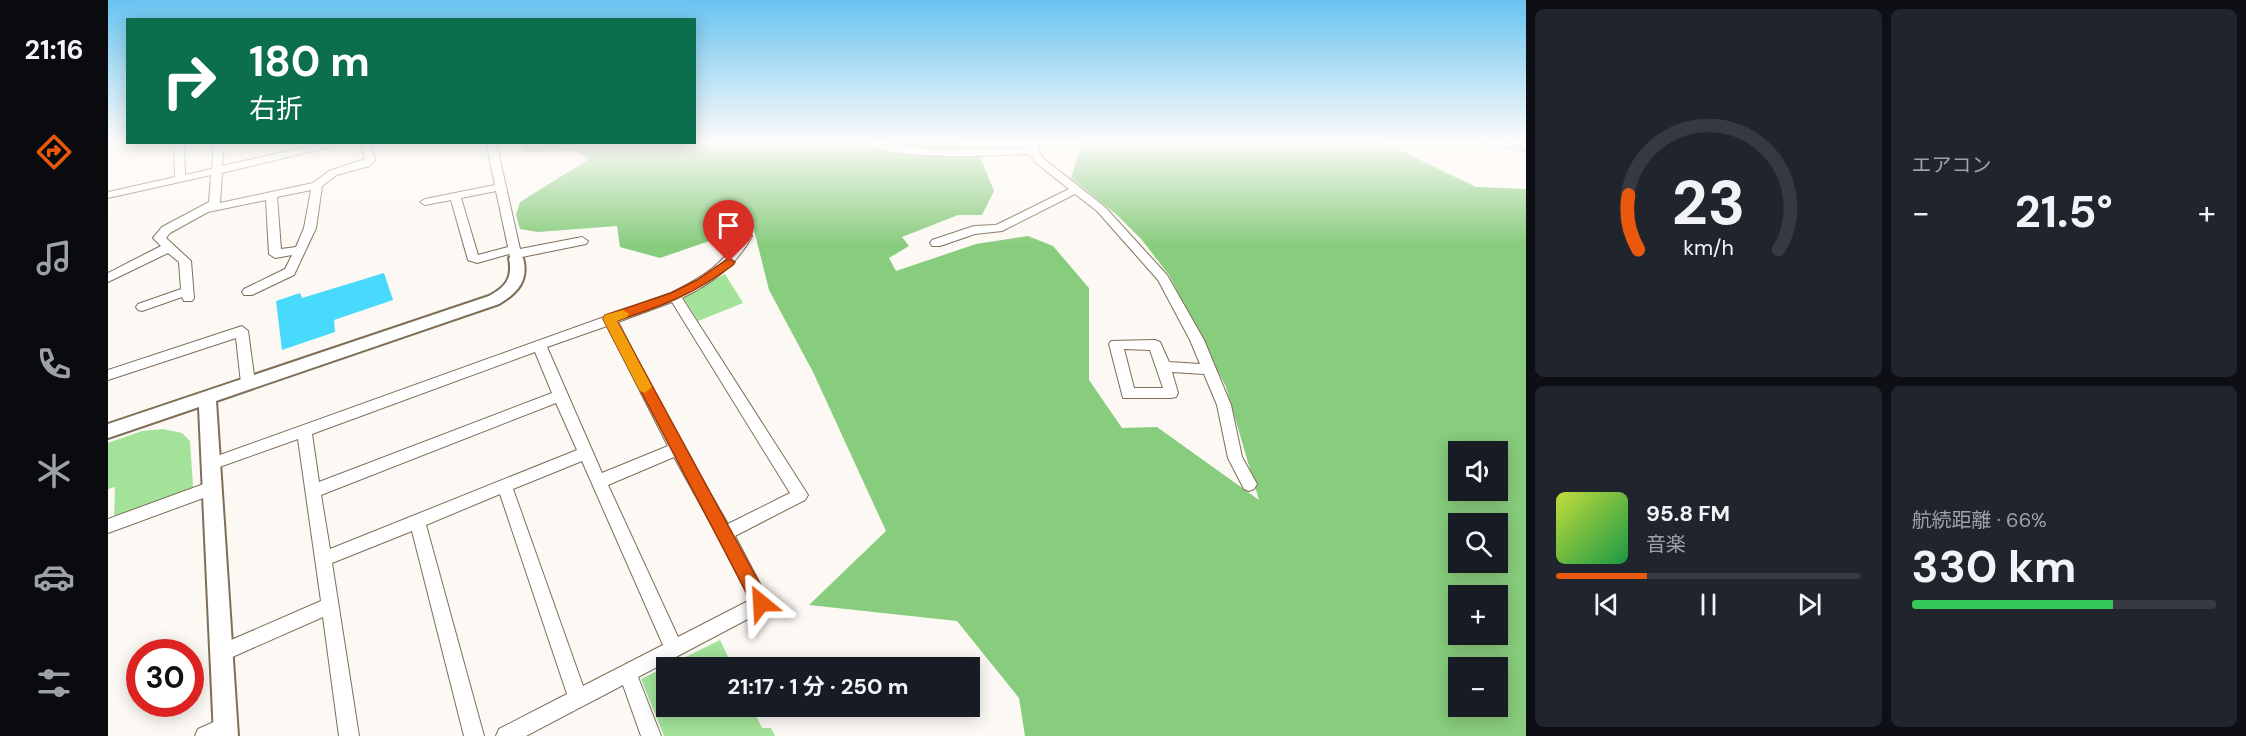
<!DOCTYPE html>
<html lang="ja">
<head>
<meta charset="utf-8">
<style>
  :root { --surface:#171b24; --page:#20242c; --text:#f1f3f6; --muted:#9ea1a6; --line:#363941; --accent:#ea580c }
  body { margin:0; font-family:"DM Sans","Noto Sans JP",sans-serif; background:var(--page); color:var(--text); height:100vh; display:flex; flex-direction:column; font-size:22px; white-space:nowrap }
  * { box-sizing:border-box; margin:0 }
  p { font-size:20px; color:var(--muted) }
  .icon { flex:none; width:33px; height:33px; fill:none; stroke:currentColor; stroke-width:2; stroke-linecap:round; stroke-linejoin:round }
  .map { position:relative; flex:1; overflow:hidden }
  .details { display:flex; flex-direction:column; gap:9px; padding:9px; background:#0d0f14; width:720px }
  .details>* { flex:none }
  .hud { position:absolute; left:18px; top:18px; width:570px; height:126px; border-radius:0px; box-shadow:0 3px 15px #0003; background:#0b6e4f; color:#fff; overflow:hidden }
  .controls { position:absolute; left:1340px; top:441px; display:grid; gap:12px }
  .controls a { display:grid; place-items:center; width:60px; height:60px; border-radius:0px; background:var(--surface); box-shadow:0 3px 15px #0003; font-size:30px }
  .speed { position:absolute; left:18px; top:639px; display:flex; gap:12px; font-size:30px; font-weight:700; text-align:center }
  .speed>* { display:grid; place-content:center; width:78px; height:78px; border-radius:50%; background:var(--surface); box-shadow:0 3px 15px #0003; line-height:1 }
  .speed .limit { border:9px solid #d22; background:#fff; color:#111 }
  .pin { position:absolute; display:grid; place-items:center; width:51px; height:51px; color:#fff; margin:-62px -26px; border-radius:50% 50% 50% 0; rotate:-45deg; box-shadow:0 0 6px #0007 }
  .pin .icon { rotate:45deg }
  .me { position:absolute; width:66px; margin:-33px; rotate:333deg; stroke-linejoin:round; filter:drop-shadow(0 0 4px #0008) }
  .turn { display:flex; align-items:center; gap:21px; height:126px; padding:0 24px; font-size:27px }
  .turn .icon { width:78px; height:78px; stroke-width:2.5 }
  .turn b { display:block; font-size:42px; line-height:51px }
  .big { font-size:45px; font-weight:700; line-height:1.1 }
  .details .card { flex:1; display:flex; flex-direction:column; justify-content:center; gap:9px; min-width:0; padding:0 21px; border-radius:9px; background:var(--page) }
  .details .dial { align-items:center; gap:0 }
  .dial svg { height:156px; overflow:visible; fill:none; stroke:var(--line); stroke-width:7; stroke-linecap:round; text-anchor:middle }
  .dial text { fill:var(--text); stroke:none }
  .song { display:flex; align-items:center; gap:18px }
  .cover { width:72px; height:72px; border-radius:9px; background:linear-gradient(135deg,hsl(70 70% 55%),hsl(140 70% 35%)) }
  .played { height:6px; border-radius:3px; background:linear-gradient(90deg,var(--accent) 30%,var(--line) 30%) }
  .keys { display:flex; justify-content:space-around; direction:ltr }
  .heat { display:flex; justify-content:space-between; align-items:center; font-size:33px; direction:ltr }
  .charge { height:9px; border-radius:4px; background:linear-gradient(90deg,#34c759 66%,var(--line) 0) }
  .details .tiles { flex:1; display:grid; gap:9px; grid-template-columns:repeat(2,1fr) }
  .trip { position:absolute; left:548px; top:657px; width:324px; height:60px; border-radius:0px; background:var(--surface); box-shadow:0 3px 15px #0003; font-weight:700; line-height:60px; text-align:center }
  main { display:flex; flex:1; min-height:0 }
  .tab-bar { display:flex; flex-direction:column; width:108px; justify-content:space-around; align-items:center; background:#090b0e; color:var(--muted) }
  .tab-bar .icon { width:42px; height:42px }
  .tab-bar .selected { color:var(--accent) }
  .tab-bar b { font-size:27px; color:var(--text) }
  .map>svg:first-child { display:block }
</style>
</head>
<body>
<main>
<nav class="tab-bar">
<b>21:16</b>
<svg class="icon selected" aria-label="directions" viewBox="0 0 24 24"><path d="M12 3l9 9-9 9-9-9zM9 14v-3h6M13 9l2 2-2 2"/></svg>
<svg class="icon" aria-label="music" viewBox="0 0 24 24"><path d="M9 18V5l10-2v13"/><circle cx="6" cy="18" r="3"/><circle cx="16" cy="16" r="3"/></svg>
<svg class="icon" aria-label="phone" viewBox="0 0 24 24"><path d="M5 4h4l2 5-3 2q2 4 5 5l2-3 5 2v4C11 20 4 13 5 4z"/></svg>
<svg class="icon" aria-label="climate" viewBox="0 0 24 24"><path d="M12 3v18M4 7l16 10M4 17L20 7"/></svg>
<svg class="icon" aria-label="car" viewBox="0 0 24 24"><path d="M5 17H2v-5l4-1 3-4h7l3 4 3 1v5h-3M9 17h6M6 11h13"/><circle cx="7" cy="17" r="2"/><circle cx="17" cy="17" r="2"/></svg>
<svg class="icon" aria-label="filters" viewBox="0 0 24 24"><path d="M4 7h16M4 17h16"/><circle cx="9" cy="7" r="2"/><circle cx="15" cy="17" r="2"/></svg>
</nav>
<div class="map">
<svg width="1418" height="736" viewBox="0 0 1418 736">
  <rect width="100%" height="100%" fill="#fcf8f3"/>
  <g fill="#a3e299">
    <path d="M 617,274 L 635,303 L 590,321 L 575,297 Z"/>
    <path d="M 55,429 L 74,433 L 82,441 L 85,487 L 6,518 L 7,487 L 0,489 L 0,443 L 34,431 Z"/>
    <path d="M 612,640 L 625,667 L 558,668 L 558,706 L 644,707 L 654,728 L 663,728 L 667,736 L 556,736 L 533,679 Z"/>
  </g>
  <path fill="#88cc7d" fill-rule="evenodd" d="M 852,142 L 872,157 L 886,191 L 874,215 L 850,215 L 794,237 L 801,246 L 781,258 L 788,271 L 868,244 L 920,236 L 945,246 L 981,288 L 981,380 L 1014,428 L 1049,427 L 1151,500 L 1118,387 L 1061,275 L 1034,240 L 1009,215 L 963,178 L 974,142 L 1275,142 L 1368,187 L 1418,189 L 1418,736 L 917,736 L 911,698 L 849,621 L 701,605 L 778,531 L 705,372 L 661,290 L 645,226 L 552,258 L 512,247 L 509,226 L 430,232 L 412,229 L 408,215 L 412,202 L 481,159 L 467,151 L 415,152 L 410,143 ZM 1350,452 L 1389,452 L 1389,490 L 1350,490 ZM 1350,524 L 1389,524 L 1389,562 L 1350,562 ZM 1350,596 L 1389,596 L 1389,634 L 1350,634 ZM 1350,668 L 1389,668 L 1389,706 L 1350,706 Z"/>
  <path fill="#48dafd" d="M 276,273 L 285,300 L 226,320 L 227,332 L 174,350 L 168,301 L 192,293 L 194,298 Z"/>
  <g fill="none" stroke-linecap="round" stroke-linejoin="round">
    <path stroke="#48dafd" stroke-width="3" d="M 1372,142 L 1418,152"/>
    <g stroke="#7f6e58" stroke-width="2">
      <g id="minor">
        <path d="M 66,142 L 76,142 L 77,175 L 104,169 L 106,142 L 116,142 L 114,166 L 221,142 L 242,142 L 114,173 L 112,203 L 205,183 L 221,171 L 257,159 L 252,142 L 262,142 L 267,160 L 261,166 L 229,175 L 214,186 L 208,228 L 186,275 L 144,295 L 136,295 L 134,292 L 136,289 L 177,269 L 184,255 L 167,258 L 161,254 L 158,200 L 100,212 L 62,233 L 58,238 L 83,261 L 86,298 L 84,301 L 76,301 L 74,297 L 34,311 L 30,310 L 28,307 L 30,304 L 73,289 L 71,262 L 60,253 L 0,282 L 0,273 L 53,246 L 45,238 L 54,227 L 101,202 L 103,175 L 0,198 L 0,192 L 67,177 ZM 203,190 L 196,228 L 188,247 L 173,249 L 169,197 Z"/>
        <path d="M 378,142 L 388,142 L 412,249 L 474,237 L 480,241 L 478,244 L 414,257 L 412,261 L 404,261 L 401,254 L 369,263 L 360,260 L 343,200 L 317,205 L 312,202 L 317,199 L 387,185 ZM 388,191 L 400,247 L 370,255 L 353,198 Z"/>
        <path d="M 756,142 L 773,142 L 822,149 L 921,148 L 923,142 L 933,142 L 930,151 L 936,159 L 997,207 L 1059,275 L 1096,340 L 1123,405 L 1134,457 L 1149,484 L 1146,489 L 1141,491 L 1136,489 L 1120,458 L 1109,405 L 1096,374 L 1064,372 L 1070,393 L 1068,397 L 1063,398 L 1015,398 L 1001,344 L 1003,341 L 1047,340 L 1052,342 L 1061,362 L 1092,364 L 1082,340 L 1050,280 L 989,211 L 967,194 L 894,231 L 867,234 L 832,246 L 824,246 L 822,243 L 824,240 L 866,226 L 888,225 L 961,189 L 928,163 L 922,154 C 887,155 782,162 756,142 ZM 1016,349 L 1042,350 L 1055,388 L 1026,388 Z"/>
        <path d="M 638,232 L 644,236 C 628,266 604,283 574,298 L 700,495 L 697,500 L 627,536 L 659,597 L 662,603 L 659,609 L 530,677 L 553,736 L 533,736 L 515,685 L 418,736 L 388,736 L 391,729 L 459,694 L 392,494 L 318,525 L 376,736 L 356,736 L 304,531 L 224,563 L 251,736 L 231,736 L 215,617 L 113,662 L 107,659 L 104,653 L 107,647 L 213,601 L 190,439 L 103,470 L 98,468 L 96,464 L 98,460 L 563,293 C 595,277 615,265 634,233 ZM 564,302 L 682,493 L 620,524 L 574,445 L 510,322 ZM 499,326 L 560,446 L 494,473 L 439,347 ZM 427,352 L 444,393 L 211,482 L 204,434 ZM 448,403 L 469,450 L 222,549 L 213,495 ZM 566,457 L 611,538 L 642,600 L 570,637 L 500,485 ZM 474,461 L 555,645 L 475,686 L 405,489 Z"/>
        <path d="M 134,326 L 140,331 L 147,383 L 145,387 L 135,387 L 133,383 L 128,338 L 0,380 L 0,370 Z"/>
        <path d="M 104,481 L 109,483 L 112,488 L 109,493 L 0,533 L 0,519 Z"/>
        <path d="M 117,717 L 124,719 L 126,726 L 124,733 L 117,736 L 87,736 L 90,729 Z"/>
      </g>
    </g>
    <g stroke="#7f6e58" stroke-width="4">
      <g id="tertiary">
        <path d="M 1402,142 L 1418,142 L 1418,149 Z"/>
        <path d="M 408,253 L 415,258 C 421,280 410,293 391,304 L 108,401 L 130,736 L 106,736 L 91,407 L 0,438 L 0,424 L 381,296 C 398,287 405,278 401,258 Z"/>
      </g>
    </g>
    <use href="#minor" fill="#fff" fill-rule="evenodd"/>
    <use href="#tertiary" fill="#fff" fill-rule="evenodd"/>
  </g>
  <linearGradient id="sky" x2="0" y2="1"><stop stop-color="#68c3f0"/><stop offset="0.58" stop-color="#fefcfa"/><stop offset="1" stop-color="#fefcfa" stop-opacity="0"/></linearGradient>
  <rect width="1418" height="245" fill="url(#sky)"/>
  <path fill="#ea580c" stroke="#983908" stroke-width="1.5" d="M 621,258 L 627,262 L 625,265 C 585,295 556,305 509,321 L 659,597 L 661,603 L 659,609 L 653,611 L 647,609 L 495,319 L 497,315 L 563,293 L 589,280 Z"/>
  <path fill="#f59e0b" d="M 515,310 L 521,314 L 519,317 L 509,321 L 544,387 L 537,393 L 532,391 L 495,319 L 497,315 Z"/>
</svg>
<div class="controls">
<a><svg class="icon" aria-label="sound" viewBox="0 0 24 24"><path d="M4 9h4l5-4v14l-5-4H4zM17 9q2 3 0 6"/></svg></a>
<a><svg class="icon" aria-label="search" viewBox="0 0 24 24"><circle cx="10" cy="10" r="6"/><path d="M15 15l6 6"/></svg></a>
<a>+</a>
<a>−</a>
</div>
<div class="speed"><div class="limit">30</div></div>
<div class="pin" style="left:621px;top:262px;background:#d93025"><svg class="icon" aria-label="arrive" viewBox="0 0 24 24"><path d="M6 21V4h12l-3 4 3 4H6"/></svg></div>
<svg class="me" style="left:653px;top:603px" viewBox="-20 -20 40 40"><path d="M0-17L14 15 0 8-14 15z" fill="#ea580c" stroke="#fff" stroke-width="4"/></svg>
<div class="trip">21:17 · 1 分 · 250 m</div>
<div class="hud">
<div class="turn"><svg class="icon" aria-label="right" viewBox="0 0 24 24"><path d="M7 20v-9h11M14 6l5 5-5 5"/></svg><div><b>180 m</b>右折</div></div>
</div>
</div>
<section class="details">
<div class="tiles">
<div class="card dial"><svg viewBox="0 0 100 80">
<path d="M14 69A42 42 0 1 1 86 69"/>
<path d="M14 69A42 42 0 0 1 9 41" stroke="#ea580c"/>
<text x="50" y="56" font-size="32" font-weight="700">23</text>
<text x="50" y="72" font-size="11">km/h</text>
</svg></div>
<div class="card"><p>エアコン</p>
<div class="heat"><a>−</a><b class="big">21.5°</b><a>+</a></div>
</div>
<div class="card">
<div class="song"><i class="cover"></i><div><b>95.8 FM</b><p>音楽</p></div></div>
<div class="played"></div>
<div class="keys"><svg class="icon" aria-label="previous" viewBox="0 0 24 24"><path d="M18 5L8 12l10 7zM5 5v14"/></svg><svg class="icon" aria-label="pause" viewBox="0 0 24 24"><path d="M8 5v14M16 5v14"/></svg><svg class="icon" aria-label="next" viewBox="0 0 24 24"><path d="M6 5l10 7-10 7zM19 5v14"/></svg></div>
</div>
<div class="card"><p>航続距離 · 66%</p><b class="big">330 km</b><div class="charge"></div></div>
</div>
</section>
</main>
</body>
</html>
